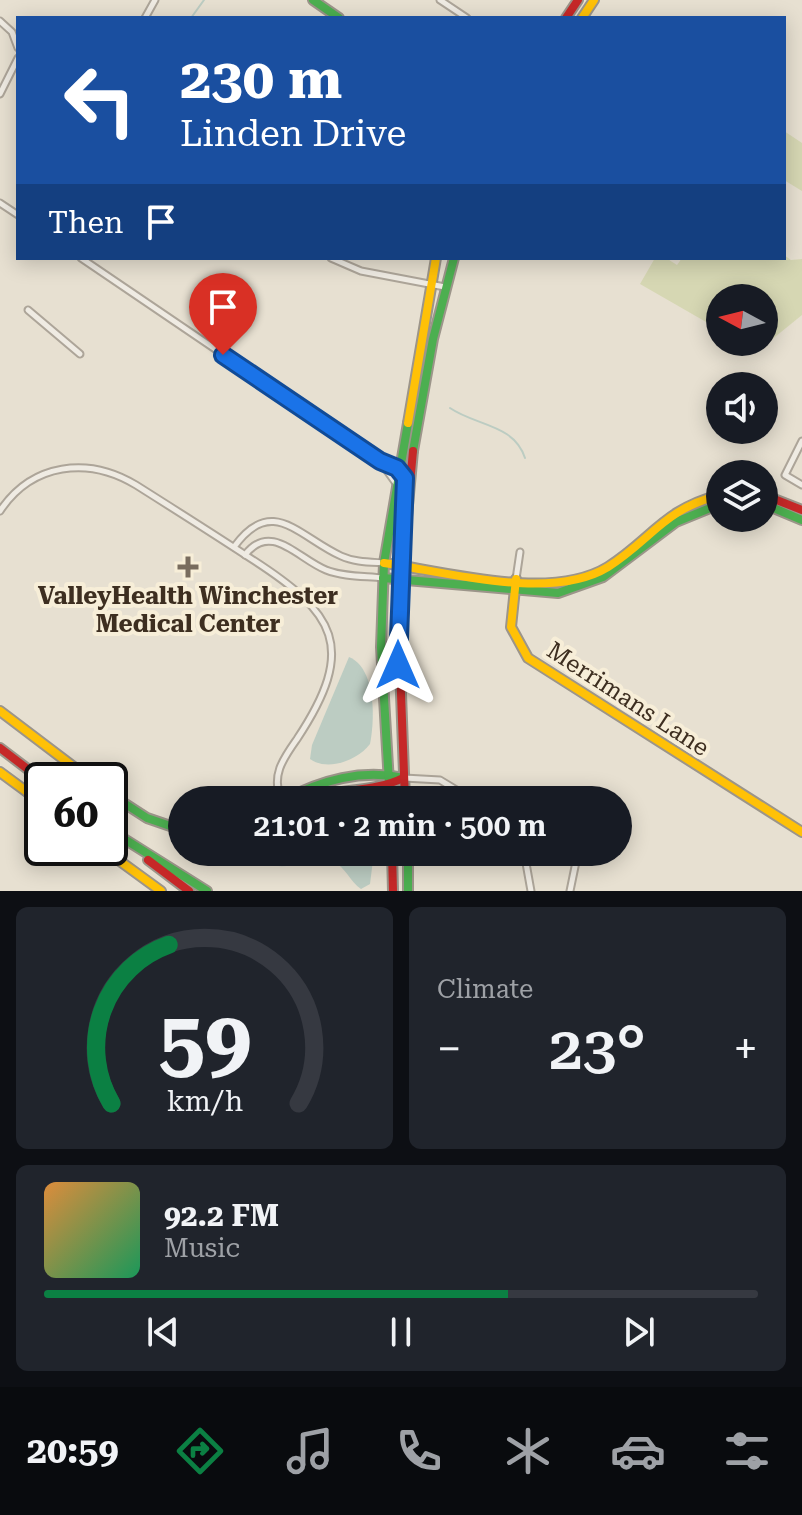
<!DOCTYPE html>
<html lang="en">
<head>
<meta charset="utf-8">
<style>
  :root { --surface:#171b24; --page:#20242c; --text:#f1f3f6; --muted:#9ea1a6; --line:#363941; --accent:#0b8043 }
  body { margin:0; font-family:"Roboto Serif",serif; background:var(--page); color:var(--text); height:100vh; display:flex; flex-direction:column; font-size:30px; white-space:nowrap }
  * { box-sizing:border-box; margin:0 }
  p { font-size:26px; color:var(--muted) }
  .icon { flex:none; width:44px; height:44px; fill:none; stroke:currentColor; stroke-width:2; stroke-linecap:round; stroke-linejoin:round }
  .map { position:relative; height:891px; overflow:hidden }
  .panel { display:flex; flex-direction:column; gap:16px; padding:16px; background:#0d0f14; flex:1 }
  .panel>* { flex:none }
  .hud { position:absolute; left:16px; top:16px; width:770px; height:244px; border-radius:0px; box-shadow:0 4px 20px #0003; background:#1a4fa0; color:#fff; overflow:hidden }
  .needle { width:52px; rotate:277deg }
  .buttons { position:absolute; left:706px; top:284px; display:grid; gap:16px }
  .buttons a { display:grid; place-items:center; width:72px; height:72px; border-radius:50%; background:var(--surface); box-shadow:0 4px 20px #0003; font-size:40px }
  .speed { position:absolute; left:24px; top:762px; display:flex; gap:16px; font-size:40px; font-weight:700; text-align:center }
  .speed>* { display:grid; place-content:center; width:104px; height:104px; border-radius:50%; background:var(--surface); box-shadow:0 4px 20px #0003; line-height:1 }
  .speed .limit { border:4px solid #111; border-radius:12px; background:#fff; color:#111 }
  .pin { position:absolute; display:grid; place-items:center; width:68px; height:68px; color:#fff; margin:-82px -34px; border-radius:50% 50% 50% 0; rotate:-45deg; box-shadow:0 0 8px #0007 }
  .pin .icon { rotate:45deg }
  .me { position:absolute; width:88px; margin:-44px; rotate:0deg; stroke-linejoin:round; filter:drop-shadow(0 0 6px #0008) }
  .turn { display:flex; align-items:center; gap:28px; height:168px; padding:0 32px; font-size:36px }
  .turn .icon { width:104px; height:104px; stroke-width:2.5 }
  .turn b { display:block; font-size:56px; line-height:68px }
  .then { display:flex; align-items:center; height:76px; padding:0 32px; background:#0003; gap:16px; font-size:30px }
  .big { font-size:60px; font-weight:600; line-height:1.1 }
  .panel .widget { flex:1; display:flex; flex-direction:column; justify-content:center; gap:12px; min-width:0; padding:0 28px; border-radius:12px; background:var(--page) }
  .panel .dial { align-items:center; gap:0 }
  .dial svg { height:208px; overflow:visible; fill:none; stroke:var(--line); stroke-width:7; stroke-linecap:round; text-anchor:middle }
  .dial text { fill:var(--text); stroke:none }
  .song { display:flex; align-items:center; gap:24px }
  .cover { width:96px; height:96px; border-radius:12px; background:linear-gradient(135deg,hsl(30 70% 55%),hsl(150 70% 35%)) }
  .played { height:8px; border-radius:4px; background:linear-gradient(90deg,var(--accent) 65%,var(--line) 65%) }
  .keys { display:flex; justify-content:space-around; direction:ltr }
  .heat { display:flex; justify-content:space-between; align-items:center; font-size:44px; direction:ltr }
  .panel .tiles { flex:1; display:grid; gap:16px; grid-template-columns:1fr 1fr }
  .widget:last-child { grid-column:span 2 }
  .trip { position:absolute; left:168px; top:786px; width:464px; height:80px; border-radius:40px; background:var(--surface); box-shadow:0 4px 20px #0003; font-weight:600; line-height:80px; text-align:center }
  .tabs { display:flex; height:128px; justify-content:space-around; align-items:center; background:#090b0e; color:var(--muted) }
  .tabs .icon { width:56px; height:56px }
  .tabs .selected { color:var(--accent) }
  .tabs b { font-size:36px; color:var(--text) }
  .map>svg:first-child { display:block }
</style>
</head>
<body>
<div class="map">
<svg width="802" height="891" viewBox="0 0 802 891">
  <rect width="100%" height="100%" fill="#e7e0d1"/>
  <g fill="#d6d7b3">
    <path d="M 784,131 L 802,143 L 802,191 L 784,180 Z"/>
    <path d="M 784,255 L 791,260 L 802,259 L 802,315 L 759,350 L 741,342 L 764,342 L 764,298 L 720,298 L 720,330 L 640,284 L 655,258 L 666,258 L 677,265 L 682,258 L 784,258 Z"/>
  </g>
  <g fill="#bcccc2">
    <path d="M 349,657 C 376,668 375,719 370,744 C 358,760 328,772 310,759 L 312,745 Z"/>
    <path d="M 263,852 L 374,852 L 370,884 L 361,889 C 350,882 346,867 333,862 C 311,853 289,874 268,863 Z"/>
  </g>
  <g fill="none" stroke-linecap="round" stroke-linejoin="round">
    <g stroke="#bcccc2" stroke-width="2">
      <path d="M 191,18 L 204,0"/>
      <path d="M 450,408 C 476,426 514,424 525,458"/>
    </g>
    <g stroke="#ada599" stroke-width="9">
      <g id="street">
        <path d="M 440,0 L 467,18"/>
        <path d="M 145,18 L 155,0"/>
        <path d="M 0,21 L 12,32 L 18,48"/>
        <path d="M 0,94 L 18,58"/>
        <path d="M 0,203 L 18,215"/>
        <path d="M 81,258 L 380,461 L 395,482"/>
        <path d="M 331,258 L 361,271 L 445,287"/>
        <path d="M 28,310 L 80,354"/>
        <path d="M 802,441 L 785,475 L 802,485"/>
        <path d="M 381,461 L 397,468"/>
        <path d="M 0,511 C 32,463 88,456 136,485 C 174,509 212,533 250,558 C 336,613 358,647 297,739 C 283,759 271,775 281,800"/>
        <path d="M 234,547 C 272,494 299,537 341,556 C 354,562 369,562 384,563"/>
        <path d="M 245,555 C 271,521 298,559 326,570 C 344,577 364,576 383,578"/>
        <path d="M 516,579 L 520,552"/>
        <path d="M 404,778 L 440,780 L 473,800"/>
        <path d="M 524,852 L 531,891"/>
        <path d="M 570,891 L 578,852"/>
      </g>
    </g>
    <g stroke="#9c958a" stroke-width="12">
      <g id="fast">
        <path d="M 313,0 L 339,18"/>
        <path d="M 413,451 L 433,339 L 454,258"/>
        <path d="M 764,504 L 802,520"/>
        <path d="M 383,578 L 558,593 L 603,577 L 676,522 L 720,504"/>
        <path d="M 110,794 L 147,818 L 182,830"/>
        <path d="M 284,800 C 322,780 361,769 404,778"/>
        <path d="M 390,800 L 381,647 L 384,563 L 408,423"/>
        <path d="M 110,830 L 207,891"/>
        <path d="M 408,852 L 408,891"/>
      </g>
    </g>
    <g stroke="#9c958a" stroke-width="12">
      <g id="slow">
        <path d="M 582,18 L 594,0"/>
        <path d="M 408,423 L 436,258"/>
        <path d="M 384,563 C 447,572 551,602 608,567 C 652,539 664,509 720,495"/>
        <path d="M 516,579 L 511,627 L 528,658 L 802,832"/>
        <path d="M 0,711 L 91,780"/>
        <path d="M 0,772 L 42,803"/>
        <path d="M 102,848 L 161,891"/>
      </g>
    </g>
    <g stroke="#9c958a" stroke-width="12">
      <g id="jam">
        <path d="M 566,18 L 578,0"/>
        <path d="M 764,495 L 802,510"/>
        <path d="M 0,748 L 42,780"/>
        <path d="M 307,800 C 338,788 373,793 403,778"/>
        <path d="M 405,800 L 398,614 L 413,451"/>
        <path d="M 392,852 L 393,891"/>
        <path d="M 148,860 L 189,891"/>
      </g>
    </g>
    <use href="#street" stroke="#efebe3" stroke-width="5"/>
    <use href="#fast" stroke="#4caf50" stroke-width="8"/>
    <use href="#slow" stroke="#ffc107" stroke-width="8"/>
    <use href="#jam" stroke="#c62828" stroke-width="8"/>
  </g>
  <g fill="none" stroke-linecap="round" stroke-linejoin="round">
    <g stroke="#114b97" stroke-width="20">
      <path id="route" d="M 223,355 L 380,461 L 397,468 L 405,478 L 398,665"/>
    </g>
    <use href="#route" stroke="#1a73e8" stroke-width="14"/>
  </g>
  <path fill="#786c5e" stroke="#f7eed8" stroke-width="3" d="M184 555h8v8h8v8h-8v8h-8v-8h-8v-8h8z"/>
  <g text-anchor="middle" stroke-width="8" stroke-linejoin="round" paint-order="stroke">
    <g font-size="24" font-weight="bold" fill="#3d2e20" stroke="#f7eed8">
      <text x="188" y="604">ValleyHealth Winchester<tspan x="188" dy="28">Medical Center</tspan></text>
    </g>
    <g font-size="24" fill="#3d2e20" stroke="#f7eed8">
      <text transform="translate(628 699) rotate(33)" y="8">Merrimans Lane</text>
    </g>
  </g>
</svg>
<div class="buttons">
<a><svg class="needle" viewBox="-14 -14 28 28"><path d="M0-13l5 13h-10z" fill="#e53935"/><path d="M0 13l5-13h-10z" fill="#9ea1a6"/></svg></a>
<a><svg class="icon" aria-label="sound" viewBox="0 0 24 24"><path d="M4 9h4l5-4v14l-5-4H4zM17 9q2 3 0 6"/></svg></a>
<a><svg class="icon" aria-label="layers" viewBox="0 0 24 24"><path d="M12 4l9 5-9 5-9-5zM3 14l9 5 9-5"/></svg></a>
</div>
<div class="speed"><div class="limit">60</div></div>
<div class="pin" style="left:223px;top:355px;background:#d93025"><svg class="icon" aria-label="arrive" viewBox="0 0 24 24"><path d="M6 21V4h12l-3 4 3 4H6"/></svg></div>
<svg class="me" style="left:398px;top:665px" viewBox="-20 -20 40 40"><path d="M0-17L14 15 0 8-14 15z" fill="#1a73e8" stroke="#fff" stroke-width="4"/></svg>
<div class="trip">21:01 · 2 min · 500 m</div>
<div class="hud">
<div class="turn"><svg class="icon" aria-label="left" viewBox="0 0 24 24"><path d="M17 20v-9H6M10 6l-5 5 5 5"/></svg><div><b>230 m</b>Linden Drive</div></div>
<div class="then">Then<svg class="icon" aria-label="arrive" viewBox="0 0 24 24"><path d="M6 21V4h12l-3 4 3 4H6"/></svg></div>
</div>
</div>
<section class="panel">
<div class="tiles">
<div class="widget dial"><svg viewBox="0 0 100 80">
<path d="M14 69A42 42 0 1 1 86 69"/>
<path d="M14 69A42 42 0 0 1 36 8" stroke="#0b8043"/>
<text x="50" y="56" font-size="32" font-weight="700">59</text>
<text x="50" y="72" font-size="11">km/h</text>
</svg></div>
<div class="widget"><p>Climate</p>
<div class="heat"><a>−</a><b class="big">23°</b><a>+</a></div>
</div>
<div class="widget">
<div class="song"><i class="cover"></i><div><b>92.2 FM</b><p>Music</p></div></div>
<div class="played"></div>
<div class="keys"><svg class="icon" aria-label="previous" viewBox="0 0 24 24"><path d="M18 5L8 12l10 7zM5 5v14"/></svg><svg class="icon" aria-label="pause" viewBox="0 0 24 24"><path d="M8 5v14M16 5v14"/></svg><svg class="icon" aria-label="next" viewBox="0 0 24 24"><path d="M6 5l10 7-10 7zM19 5v14"/></svg></div>
</div>
</div>
</section>
<nav class="tabs">
<b>20:59</b>
<svg class="icon selected" aria-label="directions" viewBox="0 0 24 24"><path d="M12 3l9 9-9 9-9-9zM9 14v-3h6M13 9l2 2-2 2"/></svg>
<svg class="icon" aria-label="music" viewBox="0 0 24 24"><path d="M9 18V5l10-2v13"/><circle cx="6" cy="18" r="3"/><circle cx="16" cy="16" r="3"/></svg>
<svg class="icon" aria-label="phone" viewBox="0 0 24 24"><path d="M5 4h4l2 5-3 2q2 4 5 5l2-3 5 2v4C11 20 4 13 5 4z"/></svg>
<svg class="icon" aria-label="climate" viewBox="0 0 24 24"><path d="M12 3v18M4 7l16 10M4 17L20 7"/></svg>
<svg class="icon" aria-label="car" viewBox="0 0 24 24"><path d="M5 17H2v-5l4-1 3-4h7l3 4 3 1v5h-3M9 17h6M6 11h13"/><circle cx="7" cy="17" r="2"/><circle cx="17" cy="17" r="2"/></svg>
<svg class="icon" aria-label="filters" viewBox="0 0 24 24"><path d="M4 7h16M4 17h16"/><circle cx="9" cy="7" r="2"/><circle cx="15" cy="17" r="2"/></svg>
</nav>
</body>
</html>
